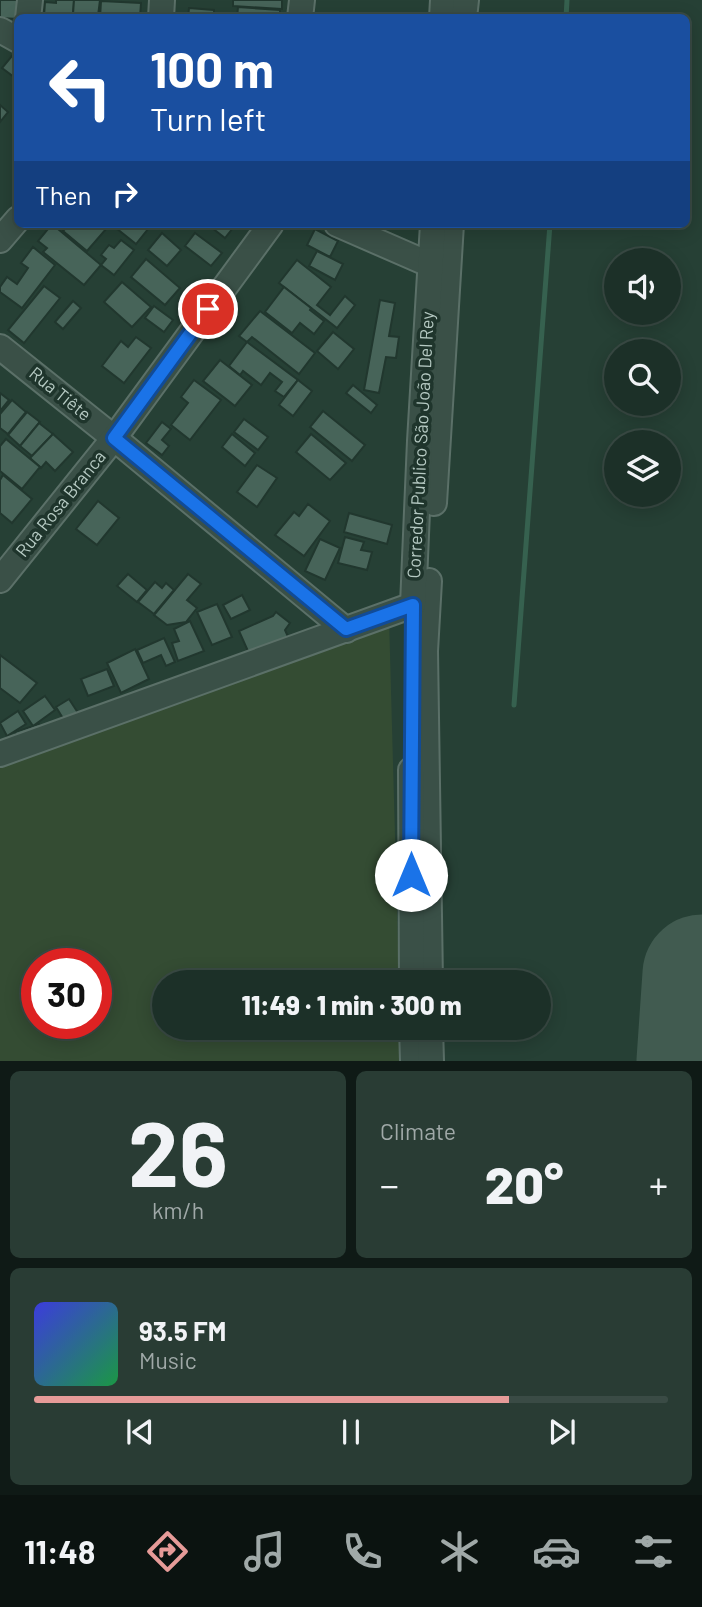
<!DOCTYPE html>
<html lang="en">
<head>
<meta charset="utf-8">
<style>
  :root { --surface:#1c3028; --page:#293c34; --text:#f1f3f6; --muted:#a0a9a8; --line:#3a4b45; --accent:#e69b98 }
  body { margin:0; font-family:Barlow,sans-serif; background:var(--page); color:var(--text); height:100vh; display:flex; flex-direction:column; font-size:26px; white-space:nowrap }
  * { box-sizing:border-box; margin:0 }
  p { font-size:23px; color:var(--muted) }
  .icon { flex:none; width:38px; height:38px; fill:none; stroke:currentColor; stroke-width:2; stroke-linecap:round; stroke-linejoin:round }
  .map { position:relative; height:1061px; overflow:hidden }
  .drawer { display:flex; flex-direction:column; gap:10px; padding:10px; background:#0f1a16; flex:1 }
  .drawer>* { flex:none }
  .hud { position:absolute; left:14px; top:14px; width:676px; height:214px; border-radius:10px; box-shadow:0 4px 18px #0003,0 0 0 2px var(--line); background:#1a4fa0; color:#fff; overflow:hidden }
  .buttons { position:absolute; left:604px; top:248px; display:grid; gap:14px }
  .buttons a { display:grid; place-items:center; width:77px; height:77px; border-radius:50%; background:var(--surface); box-shadow:0 4px 18px #0003,0 0 0 2px var(--line); font-size:35px }
  .speed { position:absolute; left:21px; top:948px; display:flex; gap:14px; font-size:35px; font-weight:700; text-align:center }
  .speed>* { display:grid; place-content:center; width:91px; height:91px; border-radius:50%; background:var(--surface); box-shadow:0 4px 18px #0003,0 0 0 2px var(--line); line-height:1 }
  .speed .limit { border:10px solid #d22; background:#fff; color:#111 }
  .pin { position:absolute; display:grid; place-items:center; width:60px; height:60px; color:#fff; margin:-30px; border:4px solid #fff; border-radius:50%; box-shadow:0 2px 7px #0007 }
  .me { position:absolute; width:77px; margin:-38px; rotate:0deg; stroke-linejoin:round; filter:drop-shadow(0 0 5px #0008) }
  .turn { display:flex; align-items:center; gap:24px; height:147px; padding:0 21px; font-size:32px }
  .turn .icon { width:91px; height:91px; stroke-width:2.5 }
  .turn b { display:block; font-size:49px; line-height:60px }
  .then { display:flex; align-items:center; height:66px; padding:0 21px; background:#0003; gap:14px; font-size:26px }
  .big { font-size:52px; font-weight:800; line-height:1.1 }
  .drawer .widget { flex:1; display:flex; flex-direction:column; justify-content:center; gap:10px; min-width:0; padding:0 24px; border-radius:10px; background:var(--page) }
  .drawer .dial { align-items:center; gap:0 }
  .dial b { font-size:91px; line-height:1 }
  .song { display:flex; align-items:center; gap:21px }
  .cover { width:84px; height:84px; border-radius:10px; background:linear-gradient(135deg,hsl(240 70% 55%),hsl(140 70% 35%)) }
  .played { height:7px; border-radius:4px; background:linear-gradient(90deg,var(--accent) 75%,var(--line) 75%) }
  .keys { display:flex; justify-content:space-around; direction:ltr }
  .heat { display:flex; justify-content:space-between; align-items:center; font-size:38px; direction:ltr }
  .drawer .tiles { flex:1; display:grid; gap:10px; grid-template-columns:1fr 1fr }
  .widget:last-child { grid-column:span 2 }
  .trip { position:absolute; left:152px; top:970px; width:399px; height:70px; border-radius:35px; background:var(--surface); box-shadow:0 4px 18px #0003,0 0 0 2px var(--line); font-weight:800; line-height:70px; text-align:center }
  .menu { display:flex; height:112px; justify-content:space-around; align-items:center; background:#0b1310; color:var(--muted) }
  .menu .icon { width:49px; height:49px }
  .menu .selected { color:var(--accent) }
  .menu b { font-size:32px; color:var(--text) }
  .map>svg:first-child { display:block }
</style>
</head>
<body>
<div class="map">
<svg width="702" height="1061" viewBox="0 0 702 1061">
  <rect width="100%" height="100%" fill="#264035"/>
  <path fill="#344c33" fill-rule="evenodd" d="M 389,617 L 399,982 L 164,982 L 164,1027 L 400,1027 L 401,1061 L 0,1061 L 0,753 ZM 37,964 L 96,964 L 96,1024 L 37,1024 Z"/>
  <g fill="none" stroke-linecap="round" stroke-linejoin="round">
    <g stroke="#36614f" stroke-width="5">
      <path d="M 566,18 L 567,0"/>
      <path d="M 514,705 L 550,224"/>
    </g>
    <path stroke="#415b50" stroke-width="119" d="M 696,1061 L 702,974"/>
  </g>
  <g fill="#476459" stroke="#21372e" stroke-width="2">
    <path d="M 0,0 L 19,0 L 18,19 L 0,18 Z"/>
    <path d="M 56,0 L 74,0 L 73,18 L 44,16 L 45,2 L 56,3 Z"/>
    <path d="M 74,0 L 100,0 L 98,16 L 73,14 Z"/>
    <path d="M 233,0 L 282,0 L 282,9 L 233,6 Z"/>
    <path d="M 101,1 L 141,3 L 140,18 L 100,18 Z"/>
    <path d="M 238,7 L 280,10 L 280,18 L 237,18 Z"/>
    <path d="M 189,8 L 214,10 L 214,18 L 188,18 Z"/>
    <path d="M 16,51 L 18,52 L 18,80 L 2,68 Z"/>
    <path d="M 0,105 L 8,112 L 0,122 Z"/>
    <path d="M 52,224 L 101,265 L 84,285 L 43,252 L 47,248 L 38,241 Z"/>
    <path d="M 69,224 L 79,224 L 83,228 L 86,224 L 102,224 L 107,228 L 87,251 L 63,231 Z"/>
    <path d="M 111,224 L 152,224 L 136,244 Z"/>
    <path d="M 207,224 L 236,224 L 225,238 Z"/>
    <path d="M 315,229 L 338,241 L 330,257 L 307,245 Z"/>
    <path d="M 162,233 L 181,250 L 167,266 L 148,250 Z"/>
    <path d="M 195,233 L 222,253 L 211,266 L 185,246 Z"/>
    <path d="M 121,240 L 134,250 L 114,275 L 101,265 L 106,259 L 101,255 L 109,245 L 114,248 Z"/>
    <path d="M 33,247 L 55,265 L 22,308 L 0,292 L 0,287 L 7,277 L 17,284 L 28,268 L 21,263 Z"/>
    <path d="M 317,251 L 343,264 L 335,280 L 309,266 Z"/>
    <path d="M 146,259 L 180,288 L 165,305 L 131,277 Z"/>
    <path d="M 297,260 L 331,287 L 317,305 L 330,315 L 345,296 L 355,305 L 337,328 L 279,283 Z"/>
    <path d="M 122,282 L 151,307 L 132,327 L 104,302 Z"/>
    <path d="M 44,286 L 60,298 L 24,343 L 8,330 Z"/>
    <path d="M 284,287 L 311,308 L 310,310 L 324,321 L 314,334 L 300,323 L 292,333 L 265,312 Z"/>
    <path d="M 380,300 L 395,303 L 389,336 L 399,337 L 396,358 L 386,357 L 379,393 L 364,390 Z"/>
    <path d="M 73,301 L 81,308 L 63,329 L 55,322 Z"/>
    <path d="M 154,306 L 173,320 L 164,332 L 145,318 Z"/>
    <path d="M 260,311 L 315,353 L 299,374 L 252,337 L 247,342 L 239,336 Z"/>
    <path d="M 333,332 L 354,349 L 338,369 L 317,351 Z"/>
    <path d="M 136,337 L 151,348 L 124,383 L 102,366 L 121,341 L 128,347 Z"/>
    <path d="M 247,342 L 298,380 L 284,397 L 275,391 L 282,382 L 270,373 L 261,385 L 243,371 L 240,375 L 229,366 Z"/>
    <path d="M 220,360 L 252,385 L 235,406 L 203,381 Z"/>
    <path d="M 194,380 L 221,400 L 190,440 L 171,425 L 188,403 L 181,397 Z"/>
    <path d="M 298,380 L 312,391 L 293,416 L 279,405 Z"/>
    <path d="M 353,385 L 377,405 L 371,413 L 346,393 Z"/>
    <path d="M 0,393 L 9,400 L 0,411 Z"/>
    <path d="M 12,400 L 26,412 L 8,434 L 0,428 L 0,414 Z"/>
    <path d="M 323,411 L 365,445 L 352,461 L 310,427 Z"/>
    <path d="M 27,412 L 40,422 L 20,446 L 8,435 Z"/>
    <path d="M 244,419 L 268,437 L 258,450 L 234,432 Z"/>
    <path d="M 162,422 L 171,429 L 162,440 L 169,446 L 162,455 L 146,443 Z"/>
    <path d="M 39,423 L 53,434 L 32,456 L 20,446 Z"/>
    <path d="M 53,434 L 73,452 L 55,471 L 46,462 L 41,468 L 30,458 Z"/>
    <path d="M 232,434 L 255,453 L 245,466 L 222,447 Z"/>
    <path d="M 311,434 L 346,463 L 330,480 L 296,452 Z"/>
    <path d="M 6,439 L 40,467 L 22,489 L 0,471 L 0,446 Z"/>
    <path d="M 257,465 L 277,478 L 257,507 L 237,492 Z"/>
    <path d="M 3,475 L 32,499 L 12,523 L 0,513 L 0,480 Z"/>
    <path d="M 98,501 L 119,518 L 97,545 L 76,529 Z"/>
    <path d="M 308,504 L 330,521 L 304,556 L 275,535 L 294,512 L 299,516 Z"/>
    <path d="M 349,513 L 392,525 L 387,544 L 344,532 Z"/>
    <path d="M 345,537 L 364,542 L 361,550 L 372,552 L 367,570 L 338,563 Z"/>
    <path d="M 320,539 L 340,548 L 325,580 L 305,571 Z"/>
    <path d="M 128,574 L 147,590 L 137,602 L 117,586 Z"/>
    <path d="M 188,574 L 201,584 L 187,600 L 197,608 L 186,622 L 167,625 L 154,615 Z"/>
    <path d="M 155,582 L 162,588 L 166,583 L 174,590 L 154,614 L 138,602 Z"/>
    <path d="M 242,595 L 250,610 L 231,619 L 223,605 Z"/>
    <path d="M 217,604 L 232,637 L 212,645 L 197,612 Z"/>
    <path d="M 276,612 L 290,623 L 285,630 L 290,641 L 251,658 L 239,631 L 273,616 Z"/>
    <path d="M 190,621 L 204,651 L 178,661 L 172,643 L 179,641 L 174,629 Z"/>
    <path d="M 164,638 L 175,662 L 166,666 L 161,655 L 143,663 L 137,650 Z"/>
    <path d="M 135,649 L 149,679 L 121,693 L 107,663 Z"/>
    <path d="M 0,655 L 37,683 L 20,703 L 0,688 Z"/>
    <path d="M 107,669 L 114,686 L 88,696 L 81,679 Z"/>
    <path d="M 45,696 L 55,710 L 33,726 L 23,711 Z"/>
    <path d="M 69,699 L 82,719 L 69,728 L 56,707 Z"/>
    <path d="M 18,711 L 26,724 L 7,736 L 0,723 Z"/>
    <path d="M 39,724 L 43,735 L 19,743 L 15,732 Z"/>
  </g>
  <g fill="none" stroke-linecap="round" stroke-linejoin="round">
    <g stroke="#5b7068" stroke-width="28">
      <g id="minor">
        <path d="M 28,18 L 30,0"/>
        <path d="M 161,18 L 162,0"/>
        <path d="M 300,18 L 302,0"/>
        <path d="M 442,18 L 443,0"/>
        <path d="M 464,18 L 466,0"/>
        <path d="M 0,30 L 18,40"/>
        <path d="M 337,224 L 431,265"/>
        <path d="M 0,240 L 18,219"/>
        <path d="M 0,347 L 114,438 L 346,630"/>
        <path d="M 434,503 L 451,224"/>
        <path d="M 0,580 L 114,438 L 271,224"/>
        <path d="M 429,581 L 425,651 L 430,982"/>
        <path d="M 0,754 L 413,605 L 420,441 L 433,224"/>
        <path d="M 411,770 L 412,982"/>
        <path d="M 412,1027 L 413,1061"/>
        <path d="M 430,1027 L 431,1061"/>
      </g>
    </g>
    <use href="#minor" stroke="#3a5047" stroke-width="24"/>
  </g>
  <g fill="none" stroke-linecap="round" stroke-linejoin="round">
    <g stroke="#114b97" stroke-width="18">
      <path id="route" d="M 208,309 L 114,438 L 346,629 L 413,605 L 411,875"/>
    </g>
    <use href="#route" stroke="#1a73e8" stroke-width="12"/>
  </g>
  <g text-anchor="middle" stroke-width="7" stroke-linejoin="round" paint-order="stroke">
    <g font-size="18" fill="#b6cac3" stroke="#1f352c">
      <text transform="translate(60 394) rotate(39)" y="6">Rua Tiête</text>
      <text transform="translate(421 445) rotate(-87)" y="6">Corredor Publico São João Del Rey</text>
      <text transform="translate(61 504) rotate(-51)" y="6">Rua Rosa Branca</text>
    </g>
  </g>
</svg>
<div class="buttons">
<a><svg class="icon" aria-label="sound" viewBox="0 0 24 24"><path d="M4 9h4l5-4v14l-5-4H4zM17 9q2 3 0 6"/></svg></a>
<a><svg class="icon" aria-label="search" viewBox="0 0 24 24"><circle cx="10" cy="10" r="6"/><path d="M15 15l6 6"/></svg></a>
<a><svg class="icon" aria-label="layers" viewBox="0 0 24 24"><path d="M12 4l9 5-9 5-9-5zM3 14l9 5 9-5"/></svg></a>
</div>
<div class="speed"><div class="limit">30</div></div>
<div class="pin" style="left:208px;top:309px;background:#d93025"><svg class="icon" aria-label="arrive" viewBox="0 0 24 24"><path d="M6 21V4h12l-3 4 3 4H6"/></svg></div>
<svg class="me" style="left:411px;top:875px" viewBox="-20 -20 40 40"><circle r="19" fill="#fff"/><path d="M0-13L10 11 0 6-10 11z" fill="#1a73e8"/></svg>
<div class="trip">11:49 · 1 min · 300 m</div>
<div class="hud">
<div class="turn"><svg class="icon" aria-label="left" viewBox="0 0 24 24"><path d="M17 20v-9H6M10 6l-5 5 5 5"/></svg><div><b>100 m</b>Turn left</div></div>
<div class="then">Then<svg class="icon" aria-label="right" viewBox="0 0 24 24"><path d="M7 20v-9h11M14 6l5 5-5 5"/></svg></div>
</div>
</div>
<section class="drawer">
<div class="tiles">
<div class="widget dial"><b>26</b><p>km/h</p></div>
<div class="widget"><p>Climate</p>
<div class="heat"><a>−</a><b class="big">20°</b><a>+</a></div>
</div>
<div class="widget">
<div class="song"><i class="cover"></i><div><b>93.5 FM</b><p>Music</p></div></div>
<div class="played"></div>
<div class="keys"><svg class="icon" aria-label="previous" viewBox="0 0 24 24"><path d="M18 5L8 12l10 7zM5 5v14"/></svg><svg class="icon" aria-label="pause" viewBox="0 0 24 24"><path d="M8 5v14M16 5v14"/></svg><svg class="icon" aria-label="next" viewBox="0 0 24 24"><path d="M6 5l10 7-10 7zM19 5v14"/></svg></div>
</div>
</div>
</section>
<nav class="menu">
<b>11:48</b>
<svg class="icon selected" aria-label="directions" viewBox="0 0 24 24"><path d="M12 3l9 9-9 9-9-9zM9 14v-3h6M13 9l2 2-2 2"/></svg>
<svg class="icon" aria-label="music" viewBox="0 0 24 24"><path d="M9 18V5l10-2v13"/><circle cx="6" cy="18" r="3"/><circle cx="16" cy="16" r="3"/></svg>
<svg class="icon" aria-label="phone" viewBox="0 0 24 24"><path d="M5 4h4l2 5-3 2q2 4 5 5l2-3 5 2v4C11 20 4 13 5 4z"/></svg>
<svg class="icon" aria-label="climate" viewBox="0 0 24 24"><path d="M12 3v18M4 7l16 10M4 17L20 7"/></svg>
<svg class="icon" aria-label="car" viewBox="0 0 24 24"><path d="M5 17H2v-5l4-1 3-4h7l3 4 3 1v5h-3M9 17h6M6 11h13"/><circle cx="7" cy="17" r="2"/><circle cx="17" cy="17" r="2"/></svg>
<svg class="icon" aria-label="filters" viewBox="0 0 24 24"><path d="M4 7h16M4 17h16"/><circle cx="9" cy="7" r="2"/><circle cx="15" cy="17" r="2"/></svg>
</nav>
</body>
</html>
